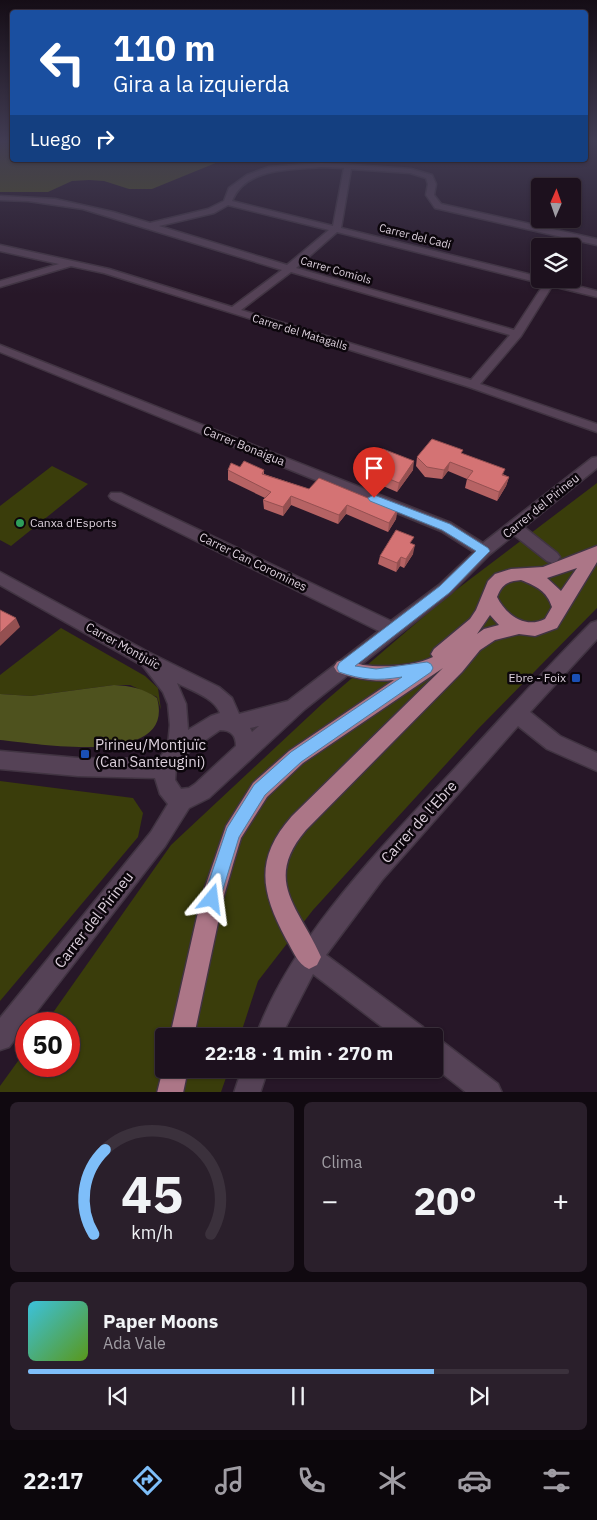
<!DOCTYPE html>
<html lang="es">
<head>
<meta charset="utf-8">
<style>
  :root { --surface:#1d111e; --page:#2a1f2b; --text:#f1f3f6; --muted:#a09da4; --line:#3b313c; --accent:#7ebef9 }
  body { margin:0; font-family:"IBM Plex Sans",sans-serif; background:var(--page); color:var(--text); height:100vh; display:flex; flex-direction:column; font-size:19px; white-space:nowrap }
  * { box-sizing:border-box; margin:0 }
  p { font-size:16px; color:var(--muted) }
  .icon { flex:none; width:28px; height:28px; fill:none; stroke:currentColor; stroke-width:2; stroke-linecap:round; stroke-linejoin:round }
  .map { position:relative; height:1092px; overflow:hidden }
  .panel { display:flex; flex-direction:column; gap:10px; padding:10px; background:#100910; flex:1 }
  .panel>* { flex:none }
  .banner { position:absolute; left:10px; top:10px; width:578px; height:152px; border-radius:5px; box-shadow:0 1px 4px #0004,0 0 0 1px var(--line); background:#1a4fa0; color:#fff; overflow:hidden }
  .needle { width:32px; rotate:2deg }
  .tools { position:absolute; left:531px; top:178px; display:grid; gap:10px }
  .tools a { display:grid; place-items:center; width:50px; height:50px; border-radius:5px; background:var(--surface); box-shadow:0 1px 4px #0004,0 0 0 1px var(--line); font-size:25px }
  .speed { position:absolute; left:15px; top:1012px; display:flex; gap:10px; font-size:25px; font-weight:700; text-align:center }
  .speed>* { display:grid; place-content:center; width:65px; height:65px; border-radius:50%; background:var(--surface); box-shadow:0 1px 4px #0004,0 0 0 1px var(--line); line-height:1 }
  .speed .limit { border:8px solid #d22; background:#fff; color:#111 }
  .pin { position:absolute; display:grid; place-items:center; width:42px; height:42px; color:#fff; margin:-51px -21px; border-radius:50% 50% 50% 0; rotate:-45deg; box-shadow:0 0 5px #0007 }
  .pin .icon { rotate:45deg }
  .me { position:absolute; width:55px; margin:-28px; rotate:16deg; stroke-linejoin:round; filter:drop-shadow(0 0 4px #0008) }
  .turn { display:flex; align-items:center; gap:18px; height:105px; padding:0 20px; font-size:22px }
  .turn .icon { width:65px; height:65px; stroke-width:2.5 }
  .turn b { display:block; font-size:35px; line-height:42px }
  .then { display:flex; align-items:center; height:48px; padding:0 20px; background:#0003; gap:10px; font-size:19px }
  .big { font-size:38px; font-weight:800; line-height:1.1 }
  .panel .widget { flex:1; display:flex; flex-direction:column; justify-content:center; gap:8px; min-width:0; padding:0 18px; border-radius:8px; background:var(--page) }
  .panel .dial { align-items:center; gap:0 }
  .dial svg { height:130px; overflow:visible; fill:none; stroke:var(--line); stroke-width:7; stroke-linecap:round; text-anchor:middle }
  .dial text { fill:var(--text); stroke:none }
  .song { display:flex; align-items:center; gap:15px }
  .cover { width:60px; height:60px; border-radius:8px; background:linear-gradient(135deg,hsl(190 70% 55%),hsl(90 70% 35%)) }
  .played { height:5px; border-radius:2px; background:linear-gradient(90deg,var(--accent) 75%,var(--line) 75%) }
  .keys { display:flex; justify-content:space-around; direction:ltr }
  .heat { display:flex; justify-content:space-between; align-items:center; font-size:28px; direction:ltr }
  .panel .tiles { flex:1; display:grid; gap:10px; grid-template-columns:1fr 1fr }
  .widget:last-child { grid-column:span 2 }
  .trip { position:absolute; left:155px; top:1028px; width:288px; height:50px; border-radius:5px; background:var(--surface); box-shadow:0 1px 4px #0004,0 0 0 1px var(--line); font-weight:800; line-height:50px; text-align:center }
  .tabs { display:flex; height:80px; justify-content:space-around; align-items:center; background:#0c070c; color:var(--muted) }
  .tabs .icon { width:35px; height:35px }
  .tabs .active { color:var(--accent) }
  .tabs b { font-size:22px; color:var(--text) }
  .map>svg:first-child { display:block }
</style>
</head>
<body>
<div class="map">
<svg width="597" height="1093" viewBox="0 0 597 1093">
  <rect width="100%" height="100%" fill="#271728"/>
  <g fill="#3a3d0b">
    <path d="M 52,466 L 88,484 L 11,546 L 0,540 L 0,506 Z"/>
    <path d="M 597,483 L 597,608 L 478,729 L 313,910 L 258,981 L 240,1036 L 164,1036 L 164,1069 L 229,1069 L 221,1092 L 0,1093 L 0,1086 L 26,1050 L 26,1066 L 69,1066 L 69,1024 L 45,1024 L 171,845 L 323,703 L 444,599 Z"/>
    <path d="M 61,628 L 145,676 L 158,688 L 161,710 L 157,697 L 130,685 L 114,685 L 31,696 L 0,694 L 0,675 Z"/>
    <path d="M 0,781 L 133,798 L 143,813 L 138,837 L 0,1001 Z"/>
  </g>
  <g fill="#4e521e">
    <path d="M 0,141 L 12,141 L 12,160 L 223,160 L 152,189 L 129,189 L 104,181 L 89,180 L 72,181 L 48,192 L 0,192 Z"/>
    <path d="M 114,685 C 131,686 143,688 157,698 C 177,769 36,743 0,740 L 0,694 L 31,696 Z"/>
  </g>
  <g fill="none" stroke-linecap="round" stroke-linejoin="round">
    <g stroke="#413442" stroke-width="3">
      <g id="minor">
        <path d="M 322,163 L 411,169 L 432,175 L 436,184 L 434,195 L 441,204 L 597,239 L 597,245 L 435,208 L 426,195 L 428,184 L 426,178 L 410,173 L 351,169 L 341,228 L 540,277 L 540,279 L 550,279 L 597,291 L 597,297 L 552,286 L 521,336 L 480,384 L 597,424 L 597,432 L 469,387 L 104,273 L 71,266 L 0,287 L 0,281 L 59,264 L 0,251 L 0,245 L 109,269 L 232,307 L 282,270 L 83,209 L 28,201 L 0,200 L 0,196 L 55,199 L 113,212 L 150,223 L 208,209 L 224,201 L 229,188 L 247,175 L 269,167 ZM 322,167 L 344,168 L 333,226 L 232,201 C 245,167 292,170 322,167 ZM 228,205 L 329,230 L 287,265 L 159,226 L 214,213 ZM 337,232 L 544,284 L 514,330 L 296,268 ZM 291,272 L 510,335 L 471,380 L 241,310 Z"/>
        <path d="M 0,345 L 451,523 L 483,543 L 592,458 L 597,457 L 597,468 L 524,527 L 557,553 L 560,557 L 557,561 L 552,563 L 547,561 L 514,535 L 489,555 L 451,593 L 305,709 L 209,798 L 189,808 L 165,846 L 9,1047 L 0,1050 L 0,1018 L 151,832 L 168,804 L 160,794 L 155,778 L 78,776 L 0,769 L 0,751 L 78,758 L 159,759 L 168,746 L 170,725 L 168,704 L 163,692 L 143,666 L 0,585 L 0,572 L 150,653 L 219,687 L 232,698 L 239,714 L 288,701 L 379,631 L 111,499 L 109,496 L 111,493 L 121,493 L 391,621 L 439,585 L 474,552 L 441,531 L 0,352 ZM 177,683 C 190,690 215,698 220,713 L 211,716 L 188,730 L 186,704 ZM 259,726 L 252,732 L 250,728 ZM 220,730 C 231,730 236,735 236,746 L 195,784 L 189,788 L 181,789 L 175,780 L 176,766 L 191,750 Z"/>
        <path d="M 597,621 L 597,639 L 530,712 L 560,736 L 597,753 L 597,771 L 547,749 L 518,726 L 382,880 L 326,955 L 423,1027 L 426,1036 L 394,1036 L 313,974 L 281,1036 L 256,1036 C 290,941 377,852 446,778 C 494,726 541,673 591,623 Z"/>
        <path d="M 434,1039 L 443,1042 L 498,1084 L 502,1093 L 467,1093 L 434,1067 Z"/>
        <path d="M 242,1069 L 268,1069 L 260,1093 L 234,1093 Z"/>
      </g>
    </g>
    <g stroke="#413442" stroke-width="3">
      <g id="major">
        <path d="M 597,546 L 597,562 L 557,628 L 535,636 L 519,634 L 495,640 L 480,650 L 462,672 L 306,830 C 262,882 300,908 321,957 L 317,965 L 309,969 C 297,964 293,950 286,939 C 261,892 254,859 292,816 L 443,668 L 303,763 L 267,797 L 241,838 L 234,861 L 223,899 L 194,1036 L 170,1036 L 201,899 L 226,826 L 253,783 L 289,751 L 394,680 C 374,682 356,679 337,672 L 334,667 L 337,662 C 346,658 354,663 363,665 C 385,668 414,666 433,657 L 431,654 L 434,649 L 470,619 L 476,610 L 488,581 L 495,574 L 511,569 L 543,567 ZM 577,568 L 561,591 L 547,578 ZM 521,580 C 536,586 547,591 552,607 L 545,619 C 525,629 506,615 497,597 C 502,584 508,581 521,580 ZM 490,615 L 499,625 L 484,629 L 477,634 Z"/>
        <path d="M 164,1065 L 164,1069 L 188,1069 L 183,1093 L 157,1093 Z"/>
      </g>
    </g>
    <use href="#minor" fill="#554256" fill-rule="evenodd"/>
    <use href="#major" fill="#ac7687" fill-rule="evenodd"/>
  </g>
  <g fill="#b66364">
    <path d="M 462,454 L 509,477 L 506,486 L 497,501 L 465,488 L 467,479 L 448,471 L 442,479 L 425,477 L 416,466 L 417,457 Z"/>
    <path d="M 228,470 L 264,470 L 264,474 L 309,489 L 397,510 L 396,519 L 388,532 L 346,514 L 338,524 L 291,505 L 283,516 L 264,509 L 263,500 L 265,498 L 228,480 Z"/>
    <path d="M 368,470 L 413,470 L 397,492 L 367,479 Z"/>
    <path d="M 413,544 L 413,554 L 404,568 L 400,566 L 396,572 L 378,564 L 380,556 Z"/>
  </g>
  <g fill="#945051">
    <path d="M 414,461 L 413,470 L 397,492 L 399,483 Z"/>
    <path d="M 450,462 L 448,471 L 442,479 L 444,470 Z"/>
    <path d="M 509,477 L 506,486 L 497,501 L 499,492 Z"/>
    <path d="M 291,496 L 291,505 L 283,516 L 283,507 Z"/>
    <path d="M 347,505 L 346,514 L 338,524 L 339,515 Z"/>
    <path d="M 397,510 L 396,519 L 388,532 L 389,523 Z"/>
    <path d="M 415,545 L 413,554 L 404,568 L 406,559 Z"/>
    <path d="M 401,557 L 400,566 L 396,572 L 397,563 Z"/>
    <path d="M 16,618 L 20,627 L 0,646 L 0,633 Z"/>
  </g>
  <g fill="#d47374" stroke="#945051">
    <path d="M 432,439 L 463,450 L 461,453 L 505,469 L 502,475 L 509,477 L 499,492 L 467,479 L 473,471 L 450,462 L 444,470 L 427,467 L 417,457 Z"/>
    <path d="M 383,449 L 414,461 L 399,483 L 368,470 Z"/>
    <path d="M 244,461 L 264,470 L 262,474 L 309,489 L 319,478 L 397,510 L 389,523 L 347,505 L 339,515 L 291,496 L 283,507 L 263,500 L 271,492 L 228,470 L 231,463 L 240,467 Z"/>
    <path d="M 396,530 L 414,537 L 410,543 L 415,545 L 406,559 L 401,557 L 397,563 L 380,556 Z"/>
    <path d="M 0,610 L 16,618 L 0,633 Z"/>
  </g>
  <linearGradient id="sky" x2="0" y2="1"><stop stop-color="#150d16"/><stop offset="0.48" stop-color="#413c53"/><stop offset="1" stop-color="#413c53" stop-opacity="0"/></linearGradient>
  <rect width="597" height="294" fill="url(#sky)"/>
  <path fill="#7ebef9" stroke="#527ca2" d="M 374,495 L 450,524 L 488,548 L 490,551 L 449,593 L 355,666 L 376,669 L 427,662 L 431,664 L 433,668 L 431,672 L 301,762 L 265,795 L 239,837 L 220,899 L 217,905 L 212,908 L 206,905 L 203,899 L 227,828 L 254,785 L 291,752 L 402,677 C 376,681 363,680 339,672 L 337,668 L 339,663 L 440,586 L 476,551 L 442,530 L 370,501 L 368,498 Z"/>
  <circle fill="#2e9e5b" stroke="#0c060c" stroke-width="2" cx="20" cy="523" r="5"/>
  <g fill="#1a4fb4" stroke="#0c060c" stroke-width="2">
    <rect x="571" y="673" width="10" height="10" rx="2.5"/>
    <rect x="80" y="749" width="10" height="10" rx="2.5"/>
  </g>
  <g text-anchor="middle" stroke-width="5" stroke-linejoin="round" paint-order="stroke">
    <g font-size="11" fill="#ddd1dd" stroke="#0c060c">
      <text transform="translate(415 236) rotate(14)" y="4">Carrer del Cadí</text>
      <text transform="translate(336 270) rotate(16)" y="4">Carrer Comiols</text>
      <text transform="translate(300 332) rotate(17)" y="4">Carrer del Matagalls</text>
    </g>
    <g font-size="12" fill="#ddd1dd" stroke="#0c060c">
      <text transform="translate(244 446) rotate(22)" y="4">Carrer Bonaigua</text>
      <text transform="translate(541 506) rotate(-39)" y="4">Carrer del Pirineu</text>
      <text transform="translate(253 562) rotate(26)" y="4">Carrer Can Coromines</text>
      <text transform="translate(123 646) rotate(29)" y="4">Carrer Montjuïc</text>
    </g>
    <g font-size="12" fill="#ddd1dd" stroke="#0c060c" text-anchor="start">
      <text x="30" y="527">Canxa d'Esports</text>
      <text x="566" y="682" text-anchor="end">Ebre - Foix</text>
    </g>
    <g font-size="15" fill="#ddd1dd" stroke="#0c060c" text-anchor="start">
      <text x="95" y="750">Pirineu/Montjuïc<tspan x="95" dy="17">(Can Santeugini)</tspan></text>
    </g>
    <g font-size="15" fill="#ddd1dd" stroke="#0c060c">
      <text transform="translate(419 822) rotate(-48)" y="5">Carrer de l'Ebre</text>
      <text transform="translate(94 920) rotate(-52)" y="5">Carrer del Pirineu</text>
    </g>
  </g>
</svg>
<div class="tools">
<a><svg class="needle" viewBox="-14 -14 28 28"><path d="M0-13l5 13h-10z" fill="#e53935"/><path d="M0 13l5-13h-10z" fill="#a09da4"/></svg></a>
<a><svg class="icon" aria-label="layers" viewBox="0 0 24 24"><path d="M12 4l9 5-9 5-9-5zM3 14l9 5 9-5"/></svg></a>
</div>
<div class="speed"><div class="limit">50</div></div>
<div class="pin" style="left:374px;top:498px;background:#d93025"><svg class="icon" aria-label="arrive" viewBox="0 0 24 24"><path d="M6 21V4h12l-3 4 3 4H6"/></svg></div>
<svg class="me" style="left:212px;top:899px" viewBox="-20 -20 40 40"><path d="M0-17L14 15 0 8-14 15z" fill="#7ebef9" stroke="#fff" stroke-width="4"/></svg>
<div class="trip">22:18 · 1 min · 270 m</div>
<div class="banner">
<div class="turn"><svg class="icon" aria-label="left" viewBox="0 0 24 24"><path d="M17 20v-9H6M10 6l-5 5 5 5"/></svg><div><b>110 m</b>Gira a la izquierda</div></div>
<div class="then">Luego<svg class="icon" aria-label="right" viewBox="0 0 24 24"><path d="M7 20v-9h11M14 6l5 5-5 5"/></svg></div>
</div>
</div>
<section class="panel">
<div class="tiles">
<div class="widget dial"><svg viewBox="0 0 100 80">
<path d="M14 69A42 42 0 1 1 86 69"/>
<path d="M14 69A42 42 0 0 1 21 17" stroke="#7ebef9"/>
<text x="50" y="56" font-size="32" font-weight="700">45</text>
<text x="50" y="72" font-size="11">km/h</text>
</svg></div>
<div class="widget"><p>Clima</p>
<div class="heat"><a>−</a><b class="big">20°</b><a>+</a></div>
</div>
<div class="widget">
<div class="song"><i class="cover"></i><div><b>Paper Moons</b><p>Ada Vale</p></div></div>
<div class="played"></div>
<div class="keys"><svg class="icon" aria-label="previous" viewBox="0 0 24 24"><path d="M18 5L8 12l10 7zM5 5v14"/></svg><svg class="icon" aria-label="pause" viewBox="0 0 24 24"><path d="M8 5v14M16 5v14"/></svg><svg class="icon" aria-label="next" viewBox="0 0 24 24"><path d="M6 5l10 7-10 7zM19 5v14"/></svg></div>
</div>
</div>
</section>
<nav class="tabs">
<b>22:17</b>
<svg class="icon active" aria-label="directions" viewBox="0 0 24 24"><path d="M12 3l9 9-9 9-9-9zM9 14v-3h6M13 9l2 2-2 2"/></svg>
<svg class="icon" aria-label="music" viewBox="0 0 24 24"><path d="M9 18V5l10-2v13"/><circle cx="6" cy="18" r="3"/><circle cx="16" cy="16" r="3"/></svg>
<svg class="icon" aria-label="phone" viewBox="0 0 24 24"><path d="M5 4h4l2 5-3 2q2 4 5 5l2-3 5 2v4C11 20 4 13 5 4z"/></svg>
<svg class="icon" aria-label="climate" viewBox="0 0 24 24"><path d="M12 3v18M4 7l16 10M4 17L20 7"/></svg>
<svg class="icon" aria-label="car" viewBox="0 0 24 24"><path d="M5 17H2v-5l4-1 3-4h7l3 4 3 1v5h-3M9 17h6M6 11h13"/><circle cx="7" cy="17" r="2"/><circle cx="17" cy="17" r="2"/></svg>
<svg class="icon" aria-label="filters" viewBox="0 0 24 24"><path d="M4 7h16M4 17h16"/><circle cx="9" cy="7" r="2"/><circle cx="15" cy="17" r="2"/></svg>
</nav>
</body>
</html>
